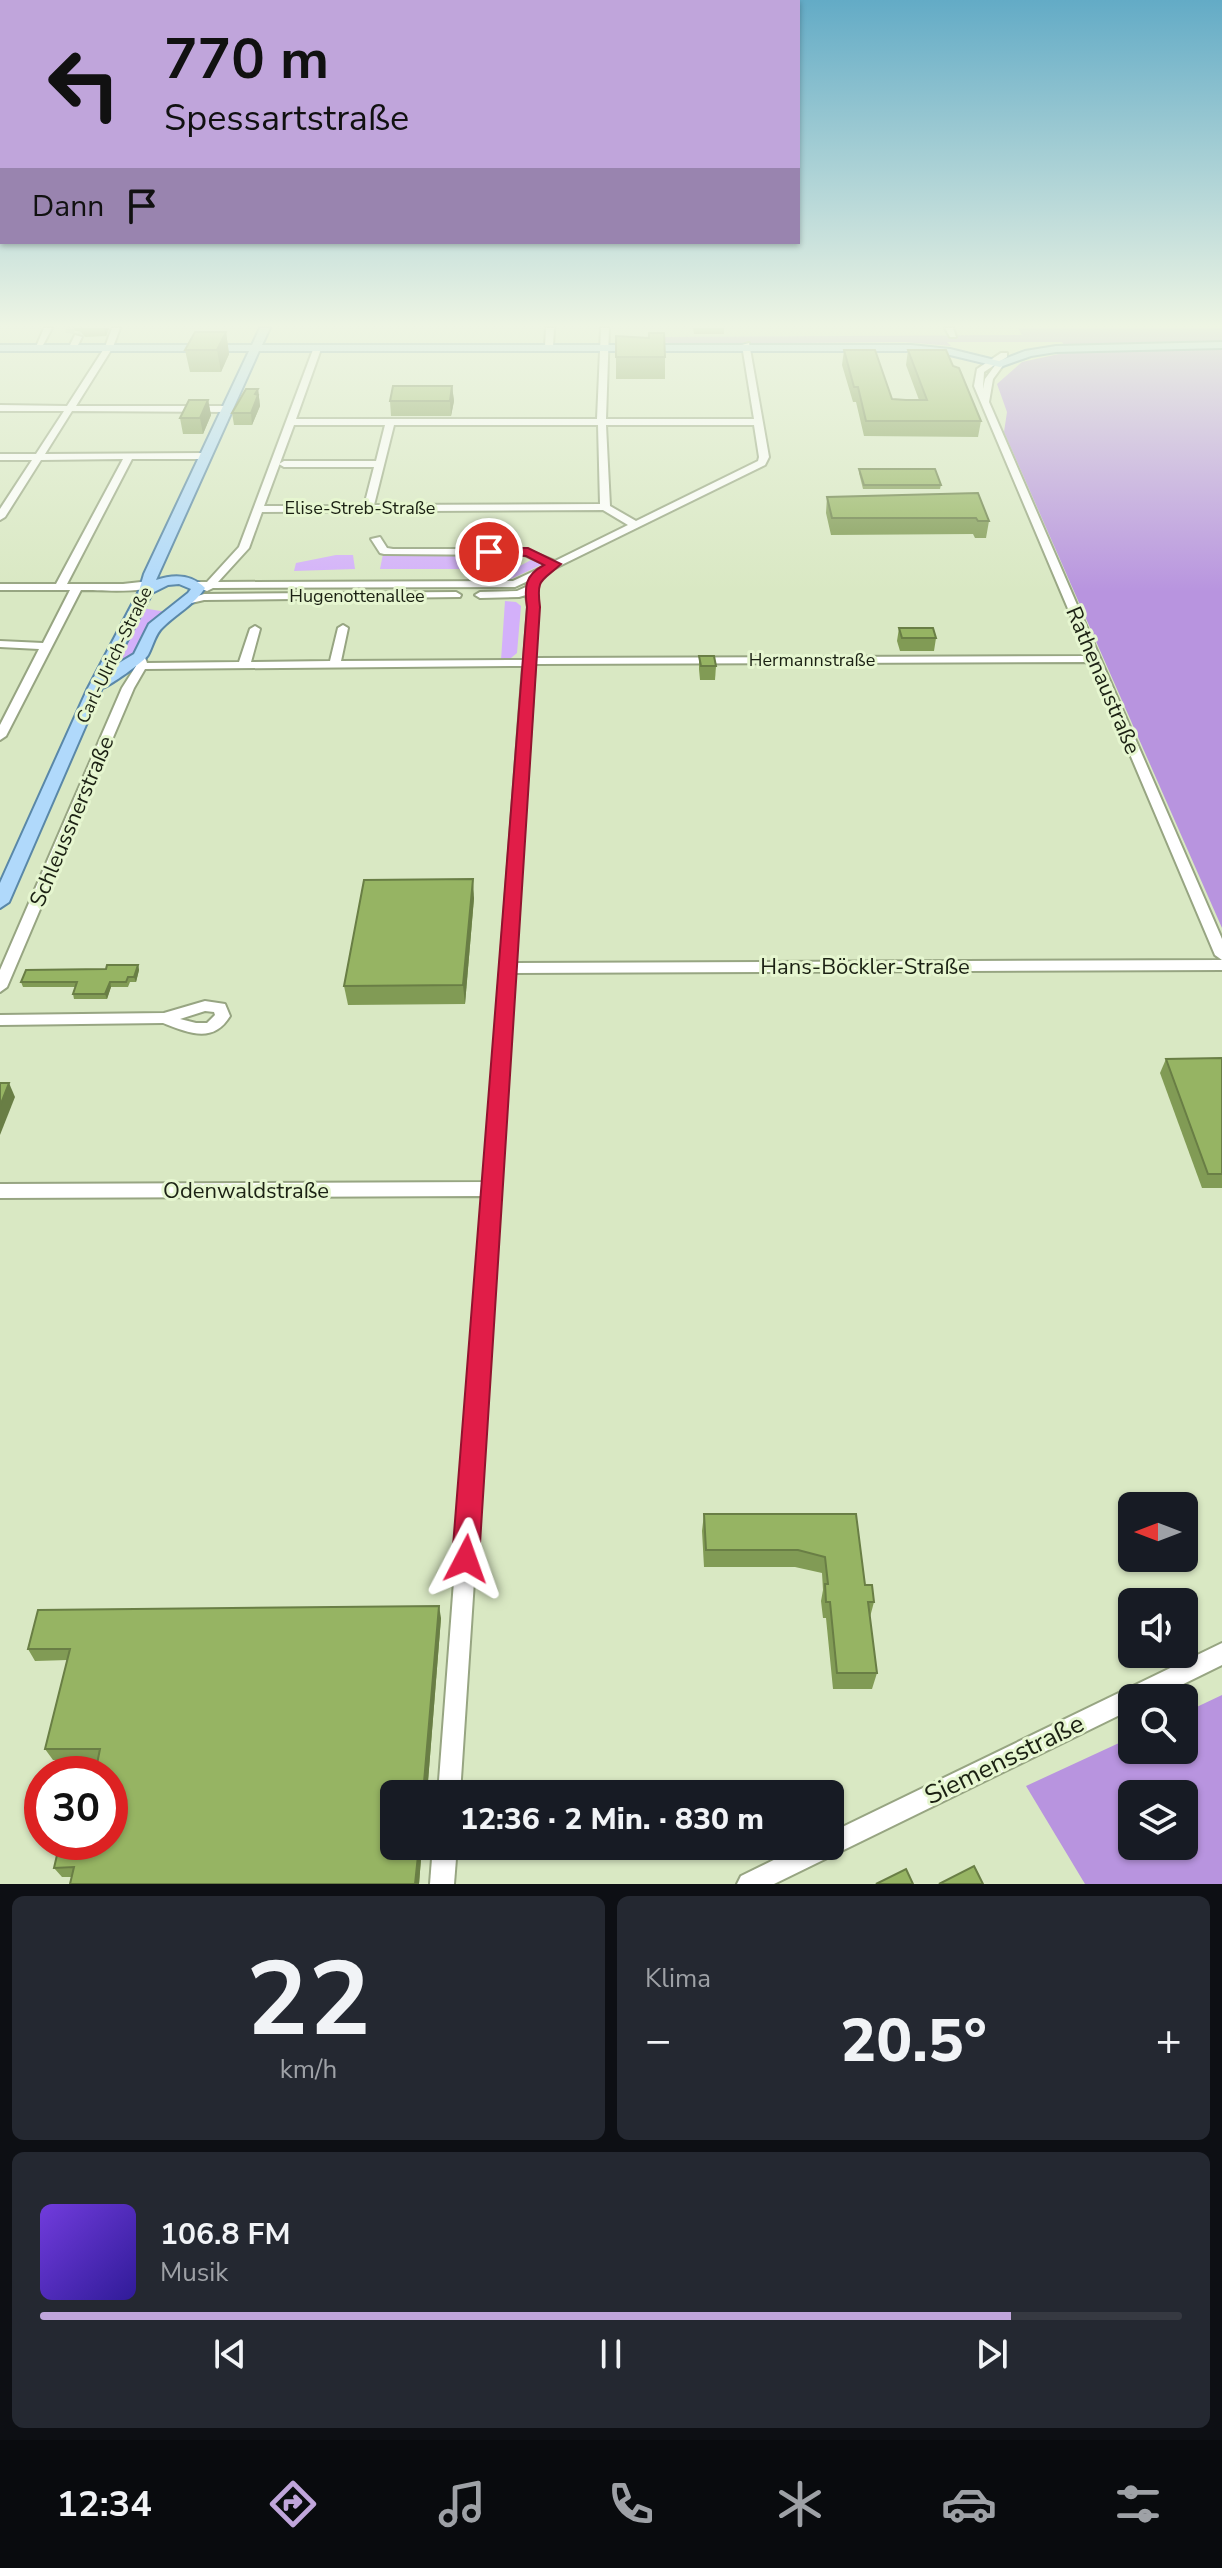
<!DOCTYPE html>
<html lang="de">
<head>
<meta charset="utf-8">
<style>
  :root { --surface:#171b24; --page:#242831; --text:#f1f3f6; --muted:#9ea1a6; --line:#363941; --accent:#c0a5db }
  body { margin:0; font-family:"Nunito Sans",sans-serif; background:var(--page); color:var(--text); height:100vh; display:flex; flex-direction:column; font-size:30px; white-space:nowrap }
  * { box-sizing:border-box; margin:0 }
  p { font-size:26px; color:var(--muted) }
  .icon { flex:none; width:44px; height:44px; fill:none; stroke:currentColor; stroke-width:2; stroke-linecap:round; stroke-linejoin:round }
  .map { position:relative; height:1884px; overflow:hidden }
  .sheet { display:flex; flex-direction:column; gap:12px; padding:12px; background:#0d0f14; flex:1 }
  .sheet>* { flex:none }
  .hud { position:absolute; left:0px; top:0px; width:800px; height:244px; box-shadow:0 2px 6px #0004; background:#c0a5db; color:#111; overflow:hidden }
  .needle { width:52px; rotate:270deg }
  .controls { position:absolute; left:1118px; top:1492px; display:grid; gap:16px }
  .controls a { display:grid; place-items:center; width:80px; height:80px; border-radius:12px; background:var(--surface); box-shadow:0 2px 6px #0004; font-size:40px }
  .speed { position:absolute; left:24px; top:1756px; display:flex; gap:16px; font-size:40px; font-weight:700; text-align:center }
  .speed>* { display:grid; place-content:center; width:104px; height:104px; border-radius:50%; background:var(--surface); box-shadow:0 2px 6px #0004; line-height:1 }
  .speed .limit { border:12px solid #d22; background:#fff; color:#111 }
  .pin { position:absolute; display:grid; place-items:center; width:68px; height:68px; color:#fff; margin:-34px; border:4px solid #fff; border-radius:50%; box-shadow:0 2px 8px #0007 }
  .me { position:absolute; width:88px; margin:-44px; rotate:4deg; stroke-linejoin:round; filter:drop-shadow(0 0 6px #0008) }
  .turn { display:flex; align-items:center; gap:28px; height:168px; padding:0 32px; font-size:36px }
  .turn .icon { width:104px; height:104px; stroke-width:2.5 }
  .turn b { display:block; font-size:56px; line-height:68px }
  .then { display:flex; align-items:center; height:76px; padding:0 32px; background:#0003; gap:16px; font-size:30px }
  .big { font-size:60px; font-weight:800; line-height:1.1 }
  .sheet .widget { flex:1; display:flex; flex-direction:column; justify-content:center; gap:12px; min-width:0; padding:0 28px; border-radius:12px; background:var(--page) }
  .sheet .dial { align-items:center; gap:0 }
  .dial b { font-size:104px; line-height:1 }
  .song { display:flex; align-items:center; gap:24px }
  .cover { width:96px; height:96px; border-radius:12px; background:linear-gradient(135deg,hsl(260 70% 55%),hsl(250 70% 35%)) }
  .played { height:8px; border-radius:4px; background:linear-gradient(90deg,var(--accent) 85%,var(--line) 85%) }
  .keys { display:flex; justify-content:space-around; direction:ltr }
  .heat { display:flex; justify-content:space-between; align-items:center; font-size:44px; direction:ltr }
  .sheet .tiles { flex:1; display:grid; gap:12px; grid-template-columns:1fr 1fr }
  .widget:last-child { grid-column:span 2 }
  .trip { position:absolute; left:380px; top:1780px; width:464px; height:80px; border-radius:12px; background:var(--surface); box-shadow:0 2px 6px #0004; font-weight:800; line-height:80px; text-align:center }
  .menu { display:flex; height:128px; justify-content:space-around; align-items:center; background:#090b0e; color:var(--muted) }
  .menu .icon { width:56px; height:56px }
  .menu .current { color:var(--accent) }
  .menu b { font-size:36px; color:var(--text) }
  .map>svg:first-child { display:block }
</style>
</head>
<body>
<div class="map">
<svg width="1222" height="1884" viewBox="0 0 1222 1884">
  <rect width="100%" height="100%" fill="#d9e8c3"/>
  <g fill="#d3b0fa">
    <path d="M 383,554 L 523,554 L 543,564 L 511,579 L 496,580 L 493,570 L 503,575 L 531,560 L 520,554 L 485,569 L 380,569 Z"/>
    <path d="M 336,555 L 353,555 L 355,569 L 294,571 L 296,563 Z"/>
    <path d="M 505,601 L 516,602 L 521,606 L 517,653 L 511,658 L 501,660 Z"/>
    <path d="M 142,608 L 167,612 L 140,651 L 116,668 L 113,666 Z"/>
  </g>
  <g fill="#b894df" fill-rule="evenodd">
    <path d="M 1018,328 L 1222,328 L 1222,928 L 1004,432 L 1007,412 L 997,384 L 1022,362 L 1068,352 L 1062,342 L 947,342 L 951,346 L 904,342 L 683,344 L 659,342 L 650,337 L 1022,335 Z"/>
    <path d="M 1222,1695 L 1222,1884 L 1085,1884 L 1026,1786 L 1132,1737 L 1132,1750 L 1184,1750 L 1184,1713 ZM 1132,1794 L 1184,1794 L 1184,1846 L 1132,1846 Z"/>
  </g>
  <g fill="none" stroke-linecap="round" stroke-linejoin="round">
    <path stroke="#b3c0a0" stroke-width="9" stroke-dasharray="9 4" stroke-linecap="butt" d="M 66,328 L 81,331"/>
    <g stroke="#97a582" stroke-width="4">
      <g id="minor">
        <path d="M 44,328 L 52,328 L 42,347 L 36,347 Z"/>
        <path d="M 112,328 L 120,328 L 113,347 L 76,406 L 228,406 L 232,409 L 228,412 L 72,411 L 45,454 L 206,453 L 211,456 L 206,459 L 132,459 L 67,584 L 123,584 L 159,580 L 164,583 C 146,594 103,590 81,590 L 6,736 L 0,740 L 0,725 L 39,649 L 0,647 L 0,641 L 43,643 L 70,590 L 0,590 L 0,584 L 56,584 L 123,459 L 41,460 L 5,517 L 0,520 L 0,509 L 32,460 L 0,460 L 0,454 L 36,454 L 64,411 L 0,411 L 0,405 L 67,406 L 105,347 Z"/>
        <path d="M 546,328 L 554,328 L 553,347 L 549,349 L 545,347 Z"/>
        <path d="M 601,328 L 609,328 L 606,419 L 754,419 L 742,345 L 749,343 L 769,457 L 765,465 L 541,575 L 536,589 L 538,607 L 535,658 L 1088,656 L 974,386 L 977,369 L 1001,353 L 1007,353 L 1007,357 L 999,362 L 1004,364 L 993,379 L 989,402 L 1222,939 L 1222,960 L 1215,955 L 1091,662 L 535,664 L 515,963 L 1222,960 L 1222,970 L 514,973 L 460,1794 L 438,1794 L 483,1196 L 0,1198 L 0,1184 L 484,1182 L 523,666 L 145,669 L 134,688 L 7,987 L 0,992 L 0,970 L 122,688 L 136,666 L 136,655 L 144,655 L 147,663 L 239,662 L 250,629 L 255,626 L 260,629 L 251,662 L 330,661 L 338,628 L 343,625 L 348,628 L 341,661 L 524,660 L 528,607 L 526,595 L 519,597 L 480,598 L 475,595 L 480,592 L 517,591 L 526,587 L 528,581 L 515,587 L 213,588 L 207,591 L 192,585 L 197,582 L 207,582 L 239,547 L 314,347 L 321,349 L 296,419 L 597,419 ZM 996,364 L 985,379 L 983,389 L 984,372 ZM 294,425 L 385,425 L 376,461 L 284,461 L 279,464 L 284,467 L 374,467 L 364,506 L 264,506 ZM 394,425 L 598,425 L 600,504 L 374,505 ZM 606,425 L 754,425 L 759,457 L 758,461 L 636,521 L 610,506 ZM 603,510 L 628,525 L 555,561 L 525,549 L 393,549 L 387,548 L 380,537 L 371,539 L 380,553 L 384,554 L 524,555 L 547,565 L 513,581 L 218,582 L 249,548 L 262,512 Z"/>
        <path d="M 945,328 L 953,328 L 956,337 L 950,337 Z"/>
        <path d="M 75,335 L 82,337 L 77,347 L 74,347 L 70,345 Z"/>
        <path d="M 456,592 L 461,595 L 460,597 L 204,600 L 187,604 L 182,601 L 204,594 Z"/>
        <path d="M 205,1001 L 225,1004 L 230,1016 C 213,1044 189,1033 163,1023 L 0,1025 L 0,1015 L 164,1013 ZM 205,1011 L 214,1012 L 215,1015 L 207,1023 L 196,1023 L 180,1019 Z"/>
        <path d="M 1222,1643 L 1222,1665 L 1155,1698 L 1132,1698 L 1132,1709 L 774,1884 L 737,1884 L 741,1876 L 802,1846 L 830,1846 L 830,1833 Z"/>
        <path d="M 433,1846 L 457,1846 L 454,1884 L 430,1884 Z"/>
      </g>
    </g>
    <g stroke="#5a88a8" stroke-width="4">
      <path id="major" d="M 260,328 L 270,328 L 262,345 L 911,345 L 950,349 L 999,361 L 1025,351 L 1056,346 L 1222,342 L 1222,348 L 1056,352 L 1031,356 L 1000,367 L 950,355 L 911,351 L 259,351 L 156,580 C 174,574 191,574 205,588 C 194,605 177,613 163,627 C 155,634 153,646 148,655 C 145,661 108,687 102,688 L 9,902 L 0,908 L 0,883 L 87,690 L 139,591 L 144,574 L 249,351 L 0,351 L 0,345 L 252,345 ZM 179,584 L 191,589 L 188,593 L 149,624 L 134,654 L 114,666 L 152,593 L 168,585 Z"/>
    </g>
    <use href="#minor" fill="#fff" fill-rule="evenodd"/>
    <use href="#major" fill="#b0d9fb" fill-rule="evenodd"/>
  </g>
  <g fill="#819b55">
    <path d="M 74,328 L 109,328 L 106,336 L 85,337 L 80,331 L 75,331 Z"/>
    <path d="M 693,328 L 724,328 L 724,334 L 694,334 Z"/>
    <path d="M 226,332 L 229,354 L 221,372 L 190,372 L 185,350 Z"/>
    <path d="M 616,336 L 665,357 L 665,379 L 616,379 Z"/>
    <path d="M 844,350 L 892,399 L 919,400 L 906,365 L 908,350 L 953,366 L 981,421 L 978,437 L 864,436 L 856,402 L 853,402 L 842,365 Z"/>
    <path d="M 452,386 L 454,401 L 451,416 L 391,416 L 390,401 Z"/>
    <path d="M 258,389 L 260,406 L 252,425 L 234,425 L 232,413 Z"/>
    <path d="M 208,400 L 211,415 L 203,434 L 183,434 L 180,418 Z"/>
    <path d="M 859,469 L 941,485 L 940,489 L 863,489 L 859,473 Z"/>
    <path d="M 978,493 L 989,521 L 986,538 L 975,538 L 973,534 L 831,535 L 826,513 L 827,497 Z"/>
    <path d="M 899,628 L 936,638 L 934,651 L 900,651 L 897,641 Z"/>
    <path d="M 699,656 L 716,666 L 715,680 L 700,680 L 699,669 Z"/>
    <path d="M 474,898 L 465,1004 L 348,1005 L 344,986 Z"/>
    <path d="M 138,965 L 139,970 L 136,982 L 130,982 L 128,987 L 111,987 L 107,999 L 74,999 L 73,994 L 76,987 L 23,987 L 21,982 Z"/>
    <path d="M 1222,1058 L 1222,1188 L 1202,1188 L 1160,1073 L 1166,1059 Z"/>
    <path d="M 704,1514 L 856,1514 L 865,1585 L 874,1602 L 870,1617 L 877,1673 L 872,1689 L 833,1689 L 826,1618 L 823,1618 L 821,1601 L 823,1590 L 822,1573 L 795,1567 L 704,1567 L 702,1531 Z"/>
    <path d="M 441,1618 L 427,1794 L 394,1794 L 394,1846 L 422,1846 L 419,1884 L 70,1884 L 72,1877 L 62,1877 L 54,1868 L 110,1842 L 98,1760 L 53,1760 L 45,1749 L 68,1660 L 35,1661 L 28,1649 Z"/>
  </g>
  <g fill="#697e45">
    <path d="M 104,328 L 109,328 L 106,336 Z"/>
    <path d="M 226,332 L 229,354 L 221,372 L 217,350 Z"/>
    <path d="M 452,386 L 454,401 L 451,416 L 450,401 Z"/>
    <path d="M 258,389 L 260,406 L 252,425 L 251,413 Z"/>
    <path d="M 208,400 L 211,415 L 203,434 L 200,418 Z"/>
    <path d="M 473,879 L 474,898 L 465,1004 L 463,985 Z"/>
    <path d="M 138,965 L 139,970 L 136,982 L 134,977 Z"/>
    <path d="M 110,982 L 111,987 L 107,999 L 105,994 Z"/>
    <path d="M 9,1083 L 15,1097 L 0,1135 L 0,1106 Z"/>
    <path d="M 439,1606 L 441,1618 L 427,1794 L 423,1794 Z"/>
    <path d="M 419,1846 L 422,1846 L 419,1884 L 415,1884 Z"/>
  </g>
  <g fill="#96b463" stroke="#697e45" stroke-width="2">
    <path d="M 195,332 L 226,332 L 217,350 L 185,350 Z"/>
    <path d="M 649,333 L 664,333 L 665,357 L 616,357 L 616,336 L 649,338 Z"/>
    <path d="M 844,350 L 875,350 L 892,399 L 906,400 L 927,400 L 908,350 L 946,350 L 953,366 L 959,368 L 981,421 L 866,421 L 858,387 L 854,387 Z"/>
    <path d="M 393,386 L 452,386 L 450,401 L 390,401 Z"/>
    <path d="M 246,389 L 258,389 L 255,394 L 258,395 L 251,413 L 232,413 Z"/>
    <path d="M 189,400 L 208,400 L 200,418 L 180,418 Z"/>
    <path d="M 859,469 L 935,469 L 941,485 L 864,485 Z"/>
    <path d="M 978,493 L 989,521 L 978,521 L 976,518 L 832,518 L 827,497 Z"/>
    <path d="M 899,628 L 933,628 L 936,638 L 902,638 Z"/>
    <path d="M 699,656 L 714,656 L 716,666 L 701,666 Z"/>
    <path d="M 473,879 L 463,985 L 344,986 L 364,880 Z"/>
    <path d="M 107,965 L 138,965 L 134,977 L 128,977 L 126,982 L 110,982 L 105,994 L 73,994 L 77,982 L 21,982 L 26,970 L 106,969 Z"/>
    <path d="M 1222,1058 L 1222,1174 L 1208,1174 L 1166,1059 Z"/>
    <path d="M 0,1083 L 9,1083 L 0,1106 Z"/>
    <path d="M 704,1514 L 856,1514 L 865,1585 L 872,1585 L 874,1602 L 868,1602 L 877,1673 L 837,1673 L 830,1602 L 826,1602 L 825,1584 L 828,1584 L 825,1557 L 798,1550 L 706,1550 Z"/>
    <path d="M 439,1606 L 423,1794 L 394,1794 L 394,1846 L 419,1846 L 415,1884 L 70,1884 L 74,1867 L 54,1868 L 60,1842 L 110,1842 L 110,1774 L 95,1774 L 100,1749 L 45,1749 L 70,1649 L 28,1649 L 38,1610 Z"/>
    <path d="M 974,1866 L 983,1884 L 939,1884 Z"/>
    <path d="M 906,1869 L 913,1884 L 876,1884 Z"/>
  </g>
  <linearGradient id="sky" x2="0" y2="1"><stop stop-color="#63abc6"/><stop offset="0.55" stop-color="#eef5e4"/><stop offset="1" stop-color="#eef5e4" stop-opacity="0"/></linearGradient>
  <rect width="1222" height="592" fill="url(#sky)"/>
  <path fill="#e11d48" stroke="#92132f" stroke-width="2" d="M 489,548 L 528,548 L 561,564 C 542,582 536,577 540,607 L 479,1559 L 475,1568 L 466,1572 L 456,1568 L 452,1559 L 527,607 C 524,587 525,575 544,565 L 526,556 L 484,554 L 482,552 Z"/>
  <g text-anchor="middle" stroke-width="6" stroke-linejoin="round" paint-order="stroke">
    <g font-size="18" fill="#1b2113" stroke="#e6f6d0">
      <text x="360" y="514">Elise-Streb-Straße</text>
      <text x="357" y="602">Hugenottenallee</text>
      <text transform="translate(114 655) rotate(-64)" y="6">Carl-Ulrich-Straße</text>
      <text x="812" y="666">Hermannstraße</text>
    </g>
    <g font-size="22" fill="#1b2113" stroke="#e6f6d0">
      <text transform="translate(1104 680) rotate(67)" y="8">Rathenaustraße</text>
      <text transform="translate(71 821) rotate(-67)" y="8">Schleussnerstraße</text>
      <text x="865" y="974">Hans-Böckler-Straße</text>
      <text x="246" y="1198">Odenwaldstraße</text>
    </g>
    <g font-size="26" fill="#1b2113" stroke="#e6f6d0">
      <text transform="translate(1004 1759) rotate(-26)" y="9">Siemensstraße</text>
    </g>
  </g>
</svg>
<div class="controls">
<a><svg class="needle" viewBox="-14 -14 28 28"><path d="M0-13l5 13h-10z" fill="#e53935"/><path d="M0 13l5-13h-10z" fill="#9ea1a6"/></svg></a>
<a><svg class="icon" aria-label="sound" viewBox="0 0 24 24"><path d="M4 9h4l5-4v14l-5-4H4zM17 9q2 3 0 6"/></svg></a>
<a><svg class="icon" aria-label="search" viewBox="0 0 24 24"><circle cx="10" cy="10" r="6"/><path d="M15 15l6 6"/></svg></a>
<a><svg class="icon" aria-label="layers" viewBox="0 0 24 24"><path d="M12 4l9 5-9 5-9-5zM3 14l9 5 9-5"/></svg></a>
</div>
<div class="speed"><div class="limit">30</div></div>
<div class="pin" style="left:489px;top:552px;background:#d93025"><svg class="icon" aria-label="arrive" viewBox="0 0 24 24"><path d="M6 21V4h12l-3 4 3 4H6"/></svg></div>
<svg class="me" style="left:466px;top:1559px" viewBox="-20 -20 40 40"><path d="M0-17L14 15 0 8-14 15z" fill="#e11d48" stroke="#fff" stroke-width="4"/></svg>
<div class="trip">12:36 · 2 Min. · 830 m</div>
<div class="hud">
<div class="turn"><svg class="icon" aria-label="left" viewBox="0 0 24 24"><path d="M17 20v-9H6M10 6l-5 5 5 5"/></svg><div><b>770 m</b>Spessartstraße</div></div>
<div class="then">Dann<svg class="icon" aria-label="arrive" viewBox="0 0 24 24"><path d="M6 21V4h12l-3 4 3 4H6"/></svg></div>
</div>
</div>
<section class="sheet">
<div class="tiles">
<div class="widget dial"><b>22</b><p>km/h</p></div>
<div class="widget"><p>Klima</p>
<div class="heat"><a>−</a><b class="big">20.5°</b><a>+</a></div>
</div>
<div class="widget">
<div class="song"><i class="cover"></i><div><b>106.8 FM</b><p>Musik</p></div></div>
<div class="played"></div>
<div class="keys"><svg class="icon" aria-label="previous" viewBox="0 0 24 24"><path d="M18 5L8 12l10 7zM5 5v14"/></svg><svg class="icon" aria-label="pause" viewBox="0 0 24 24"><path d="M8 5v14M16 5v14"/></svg><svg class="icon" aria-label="next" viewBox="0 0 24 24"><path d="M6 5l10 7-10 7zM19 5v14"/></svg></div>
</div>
</div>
</section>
<nav class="menu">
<b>12:34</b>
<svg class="icon current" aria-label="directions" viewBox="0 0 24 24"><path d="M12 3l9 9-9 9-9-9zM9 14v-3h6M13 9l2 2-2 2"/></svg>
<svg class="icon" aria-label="music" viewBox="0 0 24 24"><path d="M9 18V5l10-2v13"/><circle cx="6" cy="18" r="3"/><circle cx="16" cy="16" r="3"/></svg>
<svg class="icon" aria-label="phone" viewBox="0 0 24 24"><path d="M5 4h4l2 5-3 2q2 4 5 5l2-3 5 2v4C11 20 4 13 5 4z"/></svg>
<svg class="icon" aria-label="climate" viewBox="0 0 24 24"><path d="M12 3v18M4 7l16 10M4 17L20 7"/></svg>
<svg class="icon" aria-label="car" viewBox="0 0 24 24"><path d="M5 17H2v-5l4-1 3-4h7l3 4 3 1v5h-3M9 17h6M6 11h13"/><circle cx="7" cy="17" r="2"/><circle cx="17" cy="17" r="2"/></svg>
<svg class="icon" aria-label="filters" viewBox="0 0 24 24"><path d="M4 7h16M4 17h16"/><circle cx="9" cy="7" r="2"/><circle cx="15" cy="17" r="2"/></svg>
</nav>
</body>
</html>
